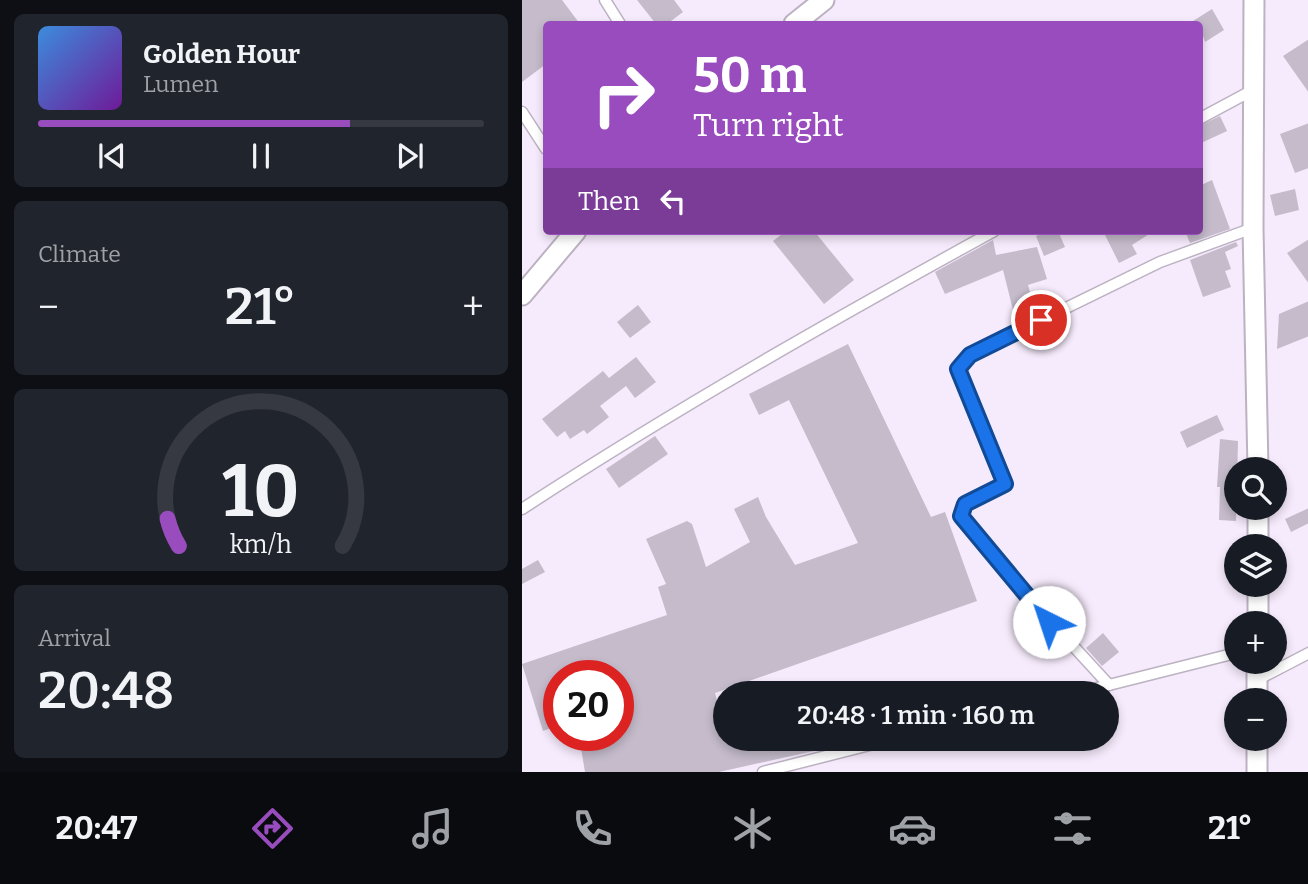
<!DOCTYPE html>
<html lang="en">
<head>
<meta charset="utf-8">
<style>
  :root { --surface:#171b24; --page:#20242c; --text:#f1f3f6; --muted:#9ea1a6; --line:#363941; --accent:#994cbd }
  body { margin:0; font-family:Bitter,serif; background:var(--page); color:var(--text); height:100vh; display:flex; flex-direction:column; font-size:26px; white-space:nowrap }
  * { box-sizing:border-box; margin:0 }
  p { font-size:23px; color:var(--muted) }
  .icon { flex:none; width:38px; height:38px; fill:none; stroke:currentColor; stroke-width:2; stroke-linecap:round; stroke-linejoin:round }
  .map { position:relative; flex:1; overflow:hidden }
  .panel { display:flex; flex-direction:column; gap:14px; padding:14px; background:#0d0f14; width:522px }
  .panel>* { flex:none }
  .banner { position:absolute; left:21px; top:21px; width:660px; height:214px; border-radius:7px; box-shadow:0 4px 10px #0003; background:#994cbd; color:#fff; overflow:hidden }
  .controls { position:absolute; left:702px; top:457px; display:grid; gap:14px }
  .controls a { display:grid; place-items:center; width:63px; height:63px; border-radius:50%; background:var(--surface); box-shadow:0 4px 10px #0003; font-size:35px }
  .speed { position:absolute; left:21px; top:660px; display:flex; gap:14px; font-size:35px; font-weight:700; text-align:center }
  .speed>* { display:grid; place-content:center; width:91px; height:91px; border-radius:50%; background:var(--surface); box-shadow:0 4px 10px #0003; line-height:1 }
  .speed .limit { border:10px solid #d22; background:#fff; color:#111 }
  .pin { position:absolute; display:grid; place-items:center; width:60px; height:60px; color:#fff; margin:-30px; border:4px solid #fff; border-radius:50%; box-shadow:0 2px 7px #0007 }
  .me { position:absolute; width:77px; margin:-38px; rotate:319deg; stroke-linejoin:round; filter:drop-shadow(0 0 5px #0008) }
  .turn { display:flex; align-items:center; gap:24px; height:147px; padding:0 35px; font-size:32px }
  .turn .icon { width:91px; height:91px; stroke-width:2.5 }
  .turn b { display:block; font-size:49px; line-height:60px }
  .then { display:flex; align-items:center; height:66px; padding:0 35px; background:#0003; gap:14px; font-size:26px }
  .big { font-size:52px; font-weight:600; line-height:1.1 }
  .panel .widget { flex:1; display:flex; flex-direction:column; justify-content:center; gap:10px; min-width:0; padding:0 24px; border-radius:10px; background:var(--page) }
  .panel .dial { align-items:center; gap:0 }
  .dial svg { height:182px; overflow:visible; fill:none; stroke:var(--line); stroke-width:7; stroke-linecap:round; text-anchor:middle }
  .dial text { fill:var(--text); stroke:none }
  .song { display:flex; align-items:center; gap:21px }
  .cover { width:84px; height:84px; border-radius:10px; background:linear-gradient(135deg,hsl(210 70% 55%),hsl(280 70% 35%)) }
  .played { height:7px; border-radius:4px; background:linear-gradient(90deg,var(--accent) 70%,var(--line) 70%) }
  .keys { display:flex; justify-content:space-around; direction:ltr }
  .heat { display:flex; justify-content:space-between; align-items:center; font-size:38px; direction:ltr }
  .trip { position:absolute; left:191px; top:681px; width:406px; height:70px; border-radius:35px; background:var(--surface); box-shadow:0 4px 10px #0003; font-weight:600; line-height:70px; text-align:center }
  .menu { display:flex; height:112px; justify-content:space-around; align-items:center; background:#090b0e; color:var(--muted) }
  .menu .icon { width:49px; height:49px }
  .menu .selected { color:var(--accent) }
  .menu b { font-size:32px; color:var(--text) }
  main { display:flex; flex:1; min-height:0 }
  .map>svg:first-child { display:block }
</style>
</head>
<body>
<main>
<section class="panel">
<div class="widget">
<div class="song"><i class="cover"></i><div><b>Golden Hour</b><p>Lumen</p></div></div>
<div class="played"></div>
<div class="keys"><svg class="icon" aria-label="previous" viewBox="0 0 24 24"><path d="M18 5L8 12l10 7zM5 5v14"/></svg><svg class="icon" aria-label="pause" viewBox="0 0 24 24"><path d="M8 5v14M16 5v14"/></svg><svg class="icon" aria-label="next" viewBox="0 0 24 24"><path d="M6 5l10 7-10 7zM19 5v14"/></svg></div>
</div>
<div class="widget"><p>Climate</p>
<div class="heat"><a>−</a><b class="big">21°</b><a>+</a></div>
</div>
<div class="widget dial"><svg viewBox="0 0 100 80">
<path d="M14 69A42 42 0 1 1 86 69"/>
<path d="M14 69A42 42 0 0 1 9 57" stroke="#994cbd"/>
<text x="50" y="56" font-size="32" font-weight="700">10</text>
<text x="50" y="72" font-size="11">km/h</text>
</svg></div>
<div class="widget"><p>Arrival</p><b class="big">20:48</b></div>
</section>
<div class="map">
<svg width="787" height="772" viewBox="0 0 787 772">
  <rect width="100%" height="100%" fill="#f6ebfc"/>
  <g fill="#c5bbcb">
    <path d="M 0,0 L 40,0 L 58,24 L 24,24 L 24,64 L 0,82 Z"/>
    <path d="M 115,0 L 152,0 L 161,12 L 145,24 L 134,24 Z"/>
    <path d="M 690,9 L 702,30 L 683,42 L 677,24 L 671,21 Z"/>
    <path d="M 787,39 L 787,93 L 761,56 Z"/>
    <path d="M 698,116 L 705,131 L 677,144 L 677,126 Z"/>
    <path d="M 787,123 L 787,168 L 773,173 L 758,134 Z"/>
    <path d="M 690,180 L 708,229 L 668,243 L 663,231 L 677,231 L 677,186 Z"/>
    <path d="M 773,189 L 777,210 L 753,216 L 748,195 Z"/>
    <path d="M 264,231 L 292,231 L 332,280 L 302,304 L 251,241 Z"/>
    <path d="M 527,231 L 536,231 L 543,247 L 522,256 L 514,236 Z"/>
    <path d="M 581,231 L 632,231 L 610,245 L 615,254 L 597,263 Z"/>
    <path d="M 787,239 L 787,284 L 765,253 Z"/>
    <path d="M 471,240 L 474,255 L 515,247 L 525,279 L 506,285 L 512,306 L 492,314 L 481,270 L 423,294 L 413,272 Z"/>
    <path d="M 714,242 L 716,246 L 703,252 L 709,269 L 703,271 L 709,287 L 681,297 L 668,260 Z"/>
    <path d="M 787,301 L 787,336 L 755,349 L 757,314 Z"/>
    <path d="M 116,305 L 129,322 L 108,338 L 95,322 Z"/>
    <path d="M 326,344 L 409,517 L 423,512 L 455,601 L 193,693 L 197,708 L 203,706 L 203,738 L 318,738 L 319,745 L 197,772 L 63,772 L 57,736 L 96,735 L 96,676 L 37,676 L 37,725 L 21,731 L 0,664 L 145,615 L 136,587 L 144,584 L 124,539 L 165,521 L 170,524 L 184,567 L 228,542 L 212,509 L 236,497 L 244,517 L 273,565 L 336,543 L 267,400 L 237,415 L 227,394 Z"/>
    <path d="M 114,357 L 134,382 L 113,398 L 104,386 L 78,406 L 87,417 L 65,434 L 62,430 L 48,439 L 43,431 L 35,437 L 20,419 L 81,371 L 87,378 Z"/>
    <path d="M 695,415 L 702,430 L 665,448 L 658,432 Z"/>
    <path d="M 133,436 L 146,454 L 97,488 L 84,469 Z"/>
    <path d="M 698,439 L 716,441 L 714,521 L 697,520 L 698,487 L 695,487 Z"/>
    <path d="M 787,508 L 787,523 L 769,532 L 763,519 Z"/>
    <path d="M 16,560 L 23,572 L 0,584 L 0,569 Z"/>
    <path d="M 581,633 L 597,652 L 580,666 L 564,648 Z"/>
  </g>
  <g fill="none" stroke-linecap="round" stroke-linejoin="round">
    <g stroke="#bcb2c2" stroke-width="13">
      <g id="lane">
        <path d="M 83,0 L 98,24"/>
        <path d="M 0,112 L 24,149"/>
        <path d="M 677,119 L 731,90"/>
        <path d="M 0,509 C 153,409 312,319 472,231"/>
        <path d="M 735,680 L 787,653"/>
        <path d="M 587,685 L 477,565 L 439,516 L 443,504 L 483,483 L 436,368 L 448,355 L 638,262 L 731,228"/>
        <path d="M 555,693 L 714,653"/>
        <path d="M 241,772 L 375,738"/>
      </g>
    </g>
    <g stroke="#bcb2c2" stroke-width="23">
      <g id="street">
        <path d="M 732,0 L 731,228 L 736,469"/>
        <path d="M 272,24 L 302,0"/>
        <path d="M 0,295 L 54,231"/>
        <path d="M 736,546 L 736,508"/>
        <path d="M 736,623 L 736,584"/>
        <path d="M 735,700 L 735,662"/>
        <path d="M 735,772 L 735,738"/>
      </g>
    </g>
    <use href="#lane" stroke="#fff" stroke-width="10"/>
    <use href="#street" stroke="#fff" stroke-width="19"/>
  </g>
  <g fill="none" stroke-linecap="round" stroke-linejoin="round">
    <g stroke="#114b97" stroke-width="18">
      <path id="route" d="M 519,320 L 448,355 L 436,369 L 483,484 L 443,504 L 439,516 L 527,622"/>
    </g>
    <use href="#route" stroke="#1a73e8" stroke-width="12"/>
  </g>
</svg>
<div class="controls">
<a><svg class="icon" aria-label="search" viewBox="0 0 24 24"><circle cx="10" cy="10" r="6"/><path d="M15 15l6 6"/></svg></a>
<a><svg class="icon" aria-label="layers" viewBox="0 0 24 24"><path d="M12 4l9 5-9 5-9-5zM3 14l9 5 9-5"/></svg></a>
<a>+</a>
<a>−</a>
</div>
<div class="speed"><div class="limit">20</div></div>
<div class="pin" style="left:519px;top:320px;background:#d93025"><svg class="icon" aria-label="arrive" viewBox="0 0 24 24"><path d="M6 21V4h12l-3 4 3 4H6"/></svg></div>
<svg class="me" style="left:527px;top:622px" viewBox="-20 -20 40 40"><circle r="19" fill="#fff"/><path d="M0-13L10 11 0 6-10 11z" fill="#1a73e8"/></svg>
<div class="trip">20:48 · 1 min · 160 m</div>
<div class="banner">
<div class="turn"><svg class="icon" aria-label="right" viewBox="0 0 24 24"><path d="M7 20v-9h11M14 6l5 5-5 5"/></svg><div><b>50 m</b>Turn right</div></div>
<div class="then">Then<svg class="icon" aria-label="left" viewBox="0 0 24 24"><path d="M17 20v-9H6M10 6l-5 5 5 5"/></svg></div>
</div>
</div>
</main>
<nav class="menu">
<b>20:47</b>
<svg class="icon selected" aria-label="directions" viewBox="0 0 24 24"><path d="M12 3l9 9-9 9-9-9zM9 14v-3h6M13 9l2 2-2 2"/></svg>
<svg class="icon" aria-label="music" viewBox="0 0 24 24"><path d="M9 18V5l10-2v13"/><circle cx="6" cy="18" r="3"/><circle cx="16" cy="16" r="3"/></svg>
<svg class="icon" aria-label="phone" viewBox="0 0 24 24"><path d="M5 4h4l2 5-3 2q2 4 5 5l2-3 5 2v4C11 20 4 13 5 4z"/></svg>
<svg class="icon" aria-label="climate" viewBox="0 0 24 24"><path d="M12 3v18M4 7l16 10M4 17L20 7"/></svg>
<svg class="icon" aria-label="car" viewBox="0 0 24 24"><path d="M5 17H2v-5l4-1 3-4h7l3 4 3 1v5h-3M9 17h6M6 11h13"/><circle cx="7" cy="17" r="2"/><circle cx="17" cy="17" r="2"/></svg>
<svg class="icon" aria-label="filters" viewBox="0 0 24 24"><path d="M4 7h16M4 17h16"/><circle cx="9" cy="7" r="2"/><circle cx="15" cy="17" r="2"/></svg>
<b>21°</b>
</nav>
</body>
</html>
